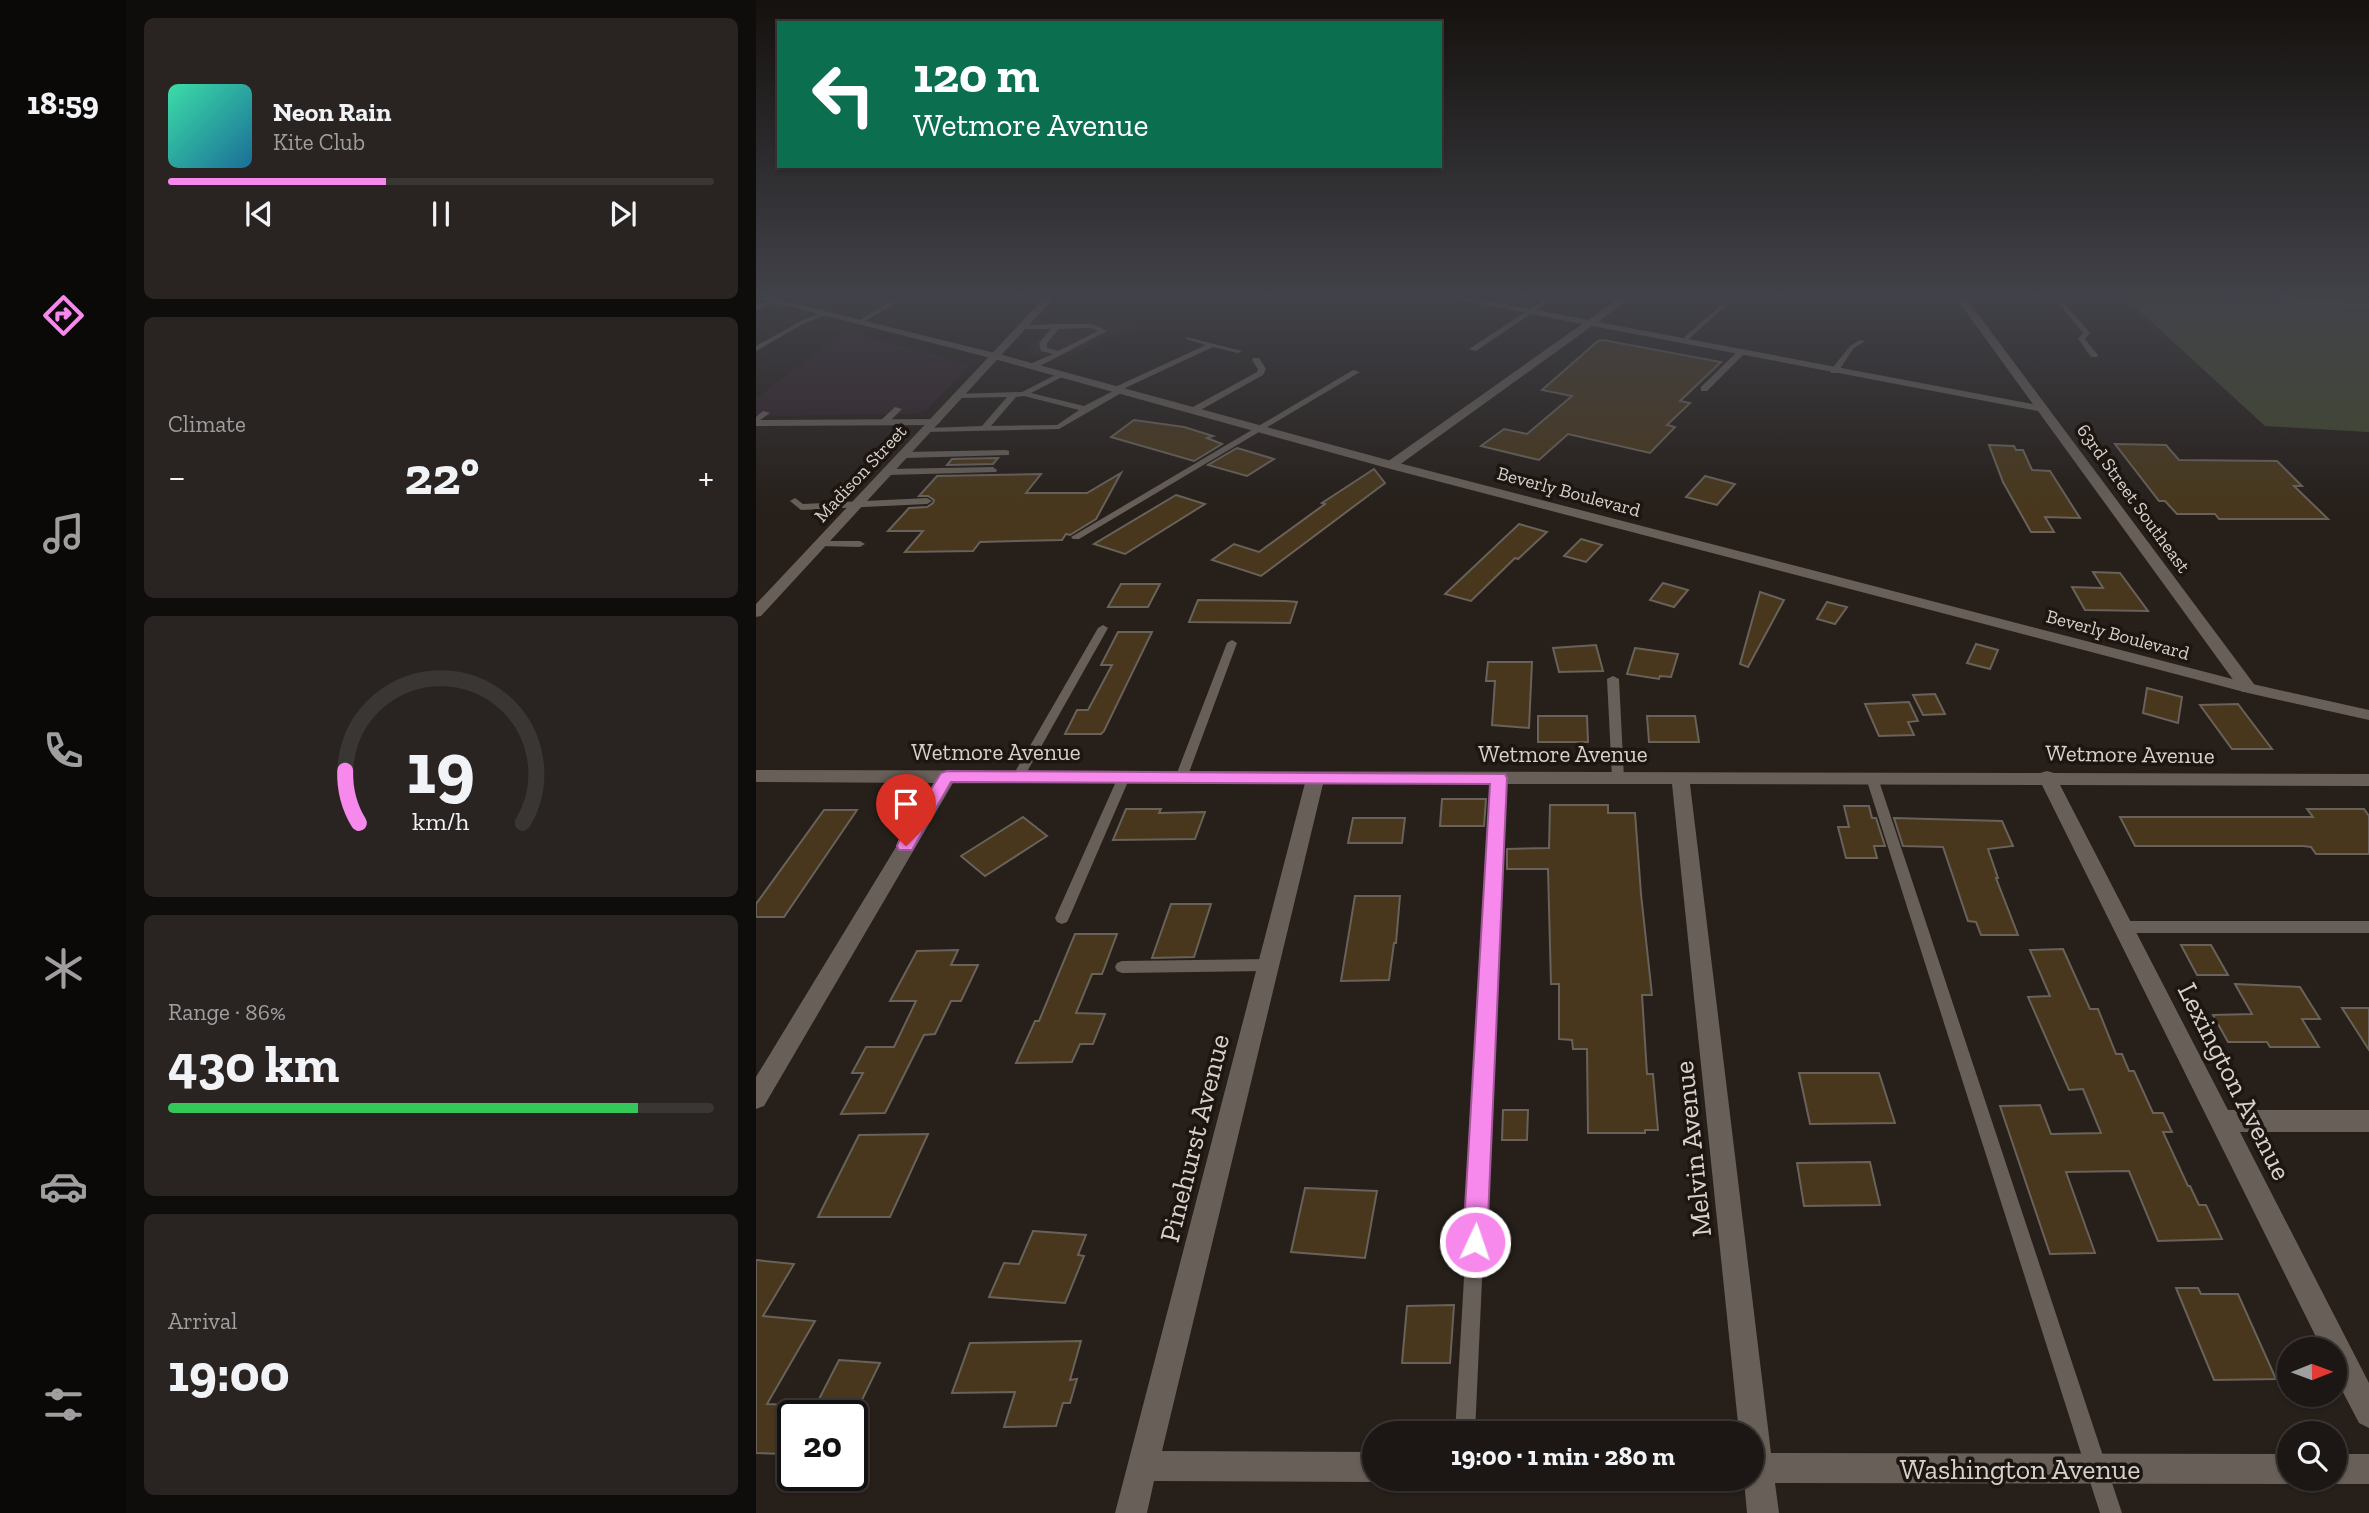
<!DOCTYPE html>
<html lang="en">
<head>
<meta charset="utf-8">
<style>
  :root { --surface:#1c1714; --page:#292422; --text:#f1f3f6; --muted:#a09fa0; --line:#3a3634; --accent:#f788ec }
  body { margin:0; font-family:"Zilla Slab",serif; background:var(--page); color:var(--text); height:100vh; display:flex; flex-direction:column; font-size:26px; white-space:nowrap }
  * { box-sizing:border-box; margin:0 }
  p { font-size:23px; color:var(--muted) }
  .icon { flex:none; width:38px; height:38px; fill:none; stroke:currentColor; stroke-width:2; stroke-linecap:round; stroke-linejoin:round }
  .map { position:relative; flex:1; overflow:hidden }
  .panel { display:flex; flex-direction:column; gap:18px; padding:18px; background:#0f0d0b; width:630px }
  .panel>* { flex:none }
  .banner { position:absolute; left:21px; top:21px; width:665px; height:147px; border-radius:0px; box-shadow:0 2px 5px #0004,0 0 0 2px var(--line); background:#0b6e4f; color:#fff; overflow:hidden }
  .needle { width:46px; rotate:89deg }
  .fabs { position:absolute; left:1521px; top:1337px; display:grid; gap:14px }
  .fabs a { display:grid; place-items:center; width:70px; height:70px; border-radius:50%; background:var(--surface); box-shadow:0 2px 5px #0004,0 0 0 2px var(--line); font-size:35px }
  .speed { position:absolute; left:21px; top:1400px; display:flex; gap:14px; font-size:35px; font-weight:700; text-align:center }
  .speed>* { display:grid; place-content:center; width:91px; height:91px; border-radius:50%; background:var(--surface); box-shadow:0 2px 5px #0004,0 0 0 2px var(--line); line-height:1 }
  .speed .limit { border:4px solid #111; border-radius:10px; background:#fff; color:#111 }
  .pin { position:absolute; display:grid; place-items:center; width:60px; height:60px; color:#fff; margin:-72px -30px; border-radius:50% 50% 50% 0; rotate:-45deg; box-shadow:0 0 7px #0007 }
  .pin .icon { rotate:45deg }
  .me { position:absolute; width:77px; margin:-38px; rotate:3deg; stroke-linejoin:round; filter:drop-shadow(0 0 5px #0008) }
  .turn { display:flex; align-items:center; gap:24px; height:147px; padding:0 21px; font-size:32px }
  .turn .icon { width:91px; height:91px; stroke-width:2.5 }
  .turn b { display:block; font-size:49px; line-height:60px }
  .big { font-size:52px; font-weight:800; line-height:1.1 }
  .panel .card { flex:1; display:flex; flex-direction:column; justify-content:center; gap:10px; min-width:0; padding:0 24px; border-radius:10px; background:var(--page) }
  .panel .dial { align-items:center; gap:0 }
  .dial svg { height:182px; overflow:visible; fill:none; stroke:var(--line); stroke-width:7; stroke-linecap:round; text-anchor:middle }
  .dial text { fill:var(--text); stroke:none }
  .song { display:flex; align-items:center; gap:21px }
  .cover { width:84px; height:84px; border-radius:10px; background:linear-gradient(135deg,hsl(160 70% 55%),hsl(200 70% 35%)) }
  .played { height:7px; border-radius:4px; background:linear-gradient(90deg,var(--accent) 40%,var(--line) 40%) }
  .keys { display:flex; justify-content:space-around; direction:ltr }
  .heat { display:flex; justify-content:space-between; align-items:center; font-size:38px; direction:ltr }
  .charge { height:10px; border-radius:5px; background:linear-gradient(90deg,#34c759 86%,var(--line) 0) }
  .trip { position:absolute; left:606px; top:1421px; width:402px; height:70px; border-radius:35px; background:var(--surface); box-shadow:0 2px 5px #0004,0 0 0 2px var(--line); font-weight:800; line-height:70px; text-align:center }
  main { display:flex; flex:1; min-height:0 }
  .tabs { display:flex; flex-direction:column; width:126px; justify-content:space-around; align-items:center; background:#0b0908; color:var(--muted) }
  .tabs .icon { width:49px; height:49px }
  .tabs .selected { color:var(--accent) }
  .tabs b { font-size:32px; color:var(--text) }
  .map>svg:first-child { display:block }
</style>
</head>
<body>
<main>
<nav class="tabs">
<b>18:59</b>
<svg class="icon selected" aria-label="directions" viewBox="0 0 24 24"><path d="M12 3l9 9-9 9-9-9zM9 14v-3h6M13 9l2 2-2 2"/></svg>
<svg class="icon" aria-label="music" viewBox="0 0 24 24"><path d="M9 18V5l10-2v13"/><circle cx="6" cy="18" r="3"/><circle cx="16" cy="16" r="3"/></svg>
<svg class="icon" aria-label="phone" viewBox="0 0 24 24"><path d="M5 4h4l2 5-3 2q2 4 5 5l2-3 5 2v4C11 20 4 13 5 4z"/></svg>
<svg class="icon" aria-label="climate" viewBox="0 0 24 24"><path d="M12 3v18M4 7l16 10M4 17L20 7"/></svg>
<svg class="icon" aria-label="car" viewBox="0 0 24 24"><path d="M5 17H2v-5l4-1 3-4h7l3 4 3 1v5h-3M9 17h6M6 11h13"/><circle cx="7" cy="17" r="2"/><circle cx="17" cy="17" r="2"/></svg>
<svg class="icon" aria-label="filters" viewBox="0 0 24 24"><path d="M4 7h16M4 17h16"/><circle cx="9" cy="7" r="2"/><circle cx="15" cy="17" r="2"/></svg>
</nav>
<section class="panel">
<div class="card">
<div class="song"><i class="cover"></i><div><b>Neon Rain</b><p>Kite Club</p></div></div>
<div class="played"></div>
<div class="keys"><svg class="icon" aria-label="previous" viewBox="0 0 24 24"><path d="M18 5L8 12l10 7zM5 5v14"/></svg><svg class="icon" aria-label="pause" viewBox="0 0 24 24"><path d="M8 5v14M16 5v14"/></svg><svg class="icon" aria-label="next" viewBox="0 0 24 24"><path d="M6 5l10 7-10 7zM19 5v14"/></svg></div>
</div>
<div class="card"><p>Climate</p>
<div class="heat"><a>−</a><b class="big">22°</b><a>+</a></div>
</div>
<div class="card dial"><svg viewBox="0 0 100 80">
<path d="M14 69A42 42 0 1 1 86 69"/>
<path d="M14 69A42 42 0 0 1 8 46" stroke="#f788ec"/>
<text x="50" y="56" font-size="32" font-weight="700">19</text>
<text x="50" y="72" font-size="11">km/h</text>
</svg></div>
<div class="card"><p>Range · 86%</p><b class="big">430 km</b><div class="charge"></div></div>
<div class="card"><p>Arrival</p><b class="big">19:00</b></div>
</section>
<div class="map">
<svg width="1613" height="1513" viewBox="0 0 1613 1513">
  <rect width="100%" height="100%" fill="#261f1a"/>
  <path fill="#32261e" d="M 347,319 L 384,325 L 302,361 L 275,355 L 272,348 L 299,320 Z"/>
  <path fill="#332229" d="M 89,330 L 211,364 L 212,367 L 171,410 L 159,414 L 0,416 L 0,399 Z"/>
  <path fill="#42482e" d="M 1369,298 L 1613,298 L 1613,432 L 1509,426 Z"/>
  <g fill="#48371c" stroke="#68625a" stroke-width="2">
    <path d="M 847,340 L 965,362 L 924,401 L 934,403 L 911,425 L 919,427 L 894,453 L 812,434 L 783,460 L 725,446 L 748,429 L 771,434 L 816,396 L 786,390 L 842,341 Z"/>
    <path d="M 378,420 L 428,427 L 457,436 L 451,438 L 466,444 L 438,461 L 355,437 Z"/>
    <path d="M 1359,444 L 1410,445 L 1423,460 L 1521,461 L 1546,486 L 1538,486 L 1572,519 L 1463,519 L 1459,514 L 1421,514 L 1409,501 L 1403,501 Z"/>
    <path d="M 1233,445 L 1258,446 L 1260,450 L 1267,450 L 1276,470 L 1294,471 L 1324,518 L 1289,517 L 1298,532 L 1275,532 L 1247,482 Z"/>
    <path d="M 481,448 L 518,459 L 491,476 L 452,465 Z"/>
    <path d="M 242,458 L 237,464 L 191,465 L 196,459 Z"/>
    <path d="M 618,469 L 629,483 L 505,576 L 456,560 L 478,544 L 503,552 L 569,504 L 566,503 Z"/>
    <path d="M 365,473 L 340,519 L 314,535 L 310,534 L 306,540 L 224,542 L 217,551 L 149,552 L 167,531 L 132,531 L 153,508 L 171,507 L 177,503 L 178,500 L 172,496 L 163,496 L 181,476 L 285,474 L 270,493 L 331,493 Z"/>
    <path d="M 949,476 L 979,484 L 961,505 L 930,497 Z"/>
    <path d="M 420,495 L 449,504 L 369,554 L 338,544 Z"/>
    <path d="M 763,524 L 791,532 L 762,559 L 759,558 L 715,601 L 689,594 Z"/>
    <path d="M 825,539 L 846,545 L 830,562 L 808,556 Z"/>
    <path d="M 1337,572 L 1364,573 L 1392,611 L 1329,610 L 1316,587 L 1347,588 Z"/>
    <path d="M 907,583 L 932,590 L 918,607 L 894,600 Z"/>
    <path d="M 365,584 L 404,584 L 392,607 L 352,607 Z"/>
    <path d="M 1004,592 L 1028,600 L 992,667 L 984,664 Z"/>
    <path d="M 442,600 L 529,601 L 541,602 L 534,623 L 433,622 Z"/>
    <path d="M 1071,602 L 1091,607 L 1079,624 L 1061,619 Z"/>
    <path d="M 362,632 L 396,632 L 348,731 L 345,734 L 309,734 L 321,710 L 332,710 L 356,665 L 345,665 Z"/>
    <path d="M 1220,644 L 1242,650 L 1234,669 L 1211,663 Z"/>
    <path d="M 840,645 L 847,671 L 803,672 L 797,648 Z"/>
    <path d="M 879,648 L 922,654 L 915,677 L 904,676 L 903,679 L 871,674 Z"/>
    <path d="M 732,662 L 776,662 L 773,728 L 736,725 L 739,681 L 730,681 Z"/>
    <path d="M 1391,688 L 1426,697 L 1422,723 L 1387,713 Z"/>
    <path d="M 1179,694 L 1189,714 L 1167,715 L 1157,695 Z"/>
    <path d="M 1153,702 L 1162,721 L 1152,722 L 1158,735 L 1123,736 L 1109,704 Z"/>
    <path d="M 1482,704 L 1516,749 L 1476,749 L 1444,705 Z"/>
    <path d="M 782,716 L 831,716 L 832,742 L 782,742 Z"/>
    <path d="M 891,716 L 939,716 L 943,742 L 893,742 Z"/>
    <path d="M 686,799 L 730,799 L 728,826 L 684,826 Z"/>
    <path d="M 794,805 L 852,805 L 852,813 L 879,813 L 885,894 L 896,995 L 886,995 L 891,1074 L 897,1074 L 902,1130 L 889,1130 L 889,1133 L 832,1133 L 831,1049 L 817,1049 L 816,1040 L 803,1039 L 803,984 L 795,984 L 792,869 L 751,869 L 751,849 L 793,848 Z"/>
    <path d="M 1088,806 L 1113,806 L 1116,818 L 1120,818 L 1129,846 L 1118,846 L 1121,858 L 1090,858 L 1082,827 L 1093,827 Z"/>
    <path d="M 370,809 L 405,809 L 403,813 L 449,812 L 439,839 L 357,840 Z"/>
    <path d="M 1551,809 L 1608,809 L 1613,816 L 1613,854 L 1560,854 L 1555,847 L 1547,846 L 1379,846 L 1364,817 L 1557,817 Z"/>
    <path d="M 68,810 L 101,810 L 28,917 L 0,917 L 0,904 Z"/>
    <path d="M 267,817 L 291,836 L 229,876 L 205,856 Z"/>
    <path d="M 597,818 L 649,818 L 646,843 L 592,843 Z"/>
    <path d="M 1138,818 L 1246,821 L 1257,846 L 1232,849 L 1242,878 L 1240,878 L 1262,935 L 1225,935 L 1220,922 L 1212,921 L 1187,847 L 1147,846 Z"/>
    <path d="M 599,896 L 644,896 L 640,943 L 638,943 L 633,980 L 585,981 Z"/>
    <path d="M 415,904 L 455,904 L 438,957 L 396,958 Z"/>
    <path d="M 319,934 L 361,934 L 346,974 L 336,974 L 320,1013 L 349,1014 L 337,1044 L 324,1044 L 316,1062 L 260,1063 L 279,1021 L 283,1021 Z"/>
    <path d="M 1425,945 L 1455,945 L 1472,975 L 1441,975 Z"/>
    <path d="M 1307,949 L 1334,1009 L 1342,1009 L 1360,1054 L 1366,1054 L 1373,1071 L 1378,1071 L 1397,1113 L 1407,1113 L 1416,1132 L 1407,1132 L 1432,1186 L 1434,1186 L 1443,1205 L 1450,1205 L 1466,1239 L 1402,1241 L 1373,1171 L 1310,1172 L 1339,1253 L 1294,1254 L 1244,1106 L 1284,1105 L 1295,1134 L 1345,1133 L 1327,1089 L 1313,1090 L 1272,997 L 1294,996 L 1274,950 Z"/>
    <path d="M 202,950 L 195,965 L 222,965 L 205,1001 L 195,1001 L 179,1034 L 168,1035 L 129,1113 L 85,1114 L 107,1073 L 96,1073 L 110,1047 L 138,1047 L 160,1001 L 134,1001 L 161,951 Z"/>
    <path d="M 1479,984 L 1544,987 L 1564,1019 L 1546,1019 L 1563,1047 L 1514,1047 L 1511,1042 L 1472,1042 L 1457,1015 L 1496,1014 Z"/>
    <path d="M 1586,1008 L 1613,1008 L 1613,1050 Z"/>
    <path d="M 1043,1073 L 1123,1073 L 1139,1123 L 1054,1124 Z"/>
    <path d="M 747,1110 L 772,1110 L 771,1140 L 746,1140 Z"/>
    <path d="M 172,1134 L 134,1217 L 62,1217 L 103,1135 Z"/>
    <path d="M 1114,1162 L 1124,1205 L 1048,1206 L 1041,1163 Z"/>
    <path d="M 549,1188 L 621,1191 L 609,1258 L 535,1252 Z"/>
    <path d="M 277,1231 L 330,1235 L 322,1255 L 328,1256 L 309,1303 L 233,1297 L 248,1263 L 263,1264 Z"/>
    <path d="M 0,1260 L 38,1264 L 7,1316 L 59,1321 L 11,1404 L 37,1405 L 37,1436 L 28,1454 L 0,1453 Z"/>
    <path d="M 1420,1288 L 1442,1288 L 1445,1294 L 1482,1294 L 1520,1379 L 1458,1380 Z"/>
    <path d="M 698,1305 L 694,1363 L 646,1363 L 651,1306 Z"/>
    <path d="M 325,1341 L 314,1380 L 321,1379 L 314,1403 L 307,1403 L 300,1426 L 248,1427 L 259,1392 L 196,1393 L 214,1343 Z"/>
    <path d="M 83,1360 L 124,1363 L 102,1408 L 60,1405 Z"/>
  </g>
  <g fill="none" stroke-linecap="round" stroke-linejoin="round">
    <g fill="#675f58" fill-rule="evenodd">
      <path d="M 140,298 L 148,298 L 107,322 L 102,321 Z"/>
      <path d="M 791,298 L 798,298 L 720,351 L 713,349 Z"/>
      <path d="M 1298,298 L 1304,298 L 1333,332 L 1334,333 L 1329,339 L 1342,355 L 1341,357 L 1335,357 L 1323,340 L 1322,339 L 1327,333 Z"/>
      <path d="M 1463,298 L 1613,303 L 1613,307 L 1466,300 Z"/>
      <path d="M 18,299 L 20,300 L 20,302 L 0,310 L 0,306 Z"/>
      <path d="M 965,305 L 970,306 L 928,343 L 924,343 L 924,341 Z"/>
      <path d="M 71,311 L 74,313 L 73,314 L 49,323 L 0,351 L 0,346 L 45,321 Z"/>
      <path d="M 301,324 L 336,324 L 351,331 L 280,368 L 274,368 L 274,364 L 297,354 L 285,351 L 283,343 L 295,329 L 266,329 L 263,327 L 266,325 ZM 335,328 L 342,331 L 302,351 L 291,348 L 291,343 L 303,329 Z"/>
      <path d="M 430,337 L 486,351 L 482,353 L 457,347 L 367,389 L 367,392 L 303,429 L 171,432 L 167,430 L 171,428 L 226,426 L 251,397 L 202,398 L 199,398 L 199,394 L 266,392 L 305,372 L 309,374 L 308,376 L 275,393 L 328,406 L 359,390 L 359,387 L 450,345 L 430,339 ZM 268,396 L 323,410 L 301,425 L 235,426 L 260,397 Z"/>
      <path d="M 1104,340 L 1109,341 L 1098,348 L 1081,373 L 1075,373 L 1074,371 L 1094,346 Z"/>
      <path d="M 982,351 L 989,353 L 951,391 L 945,391 L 945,387 Z"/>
      <path d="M 497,358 L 503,358 L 510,369 L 507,375 L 441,412 L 435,412 L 435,408 L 501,372 L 502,369 L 496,360 Z"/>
      <path d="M 597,370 L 604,372 L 323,539 L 317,539 L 315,537 Z"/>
      <path d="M 139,407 L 146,409 L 131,424 L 125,424 L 125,420 Z"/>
      <path d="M 7,411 L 14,413 L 0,423 L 0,417 Z"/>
      <path d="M 250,450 L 253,451 L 253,455 L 148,458 L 144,455 L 148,452 Z"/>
      <path d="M 237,467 L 241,470 L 240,472 L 132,475 L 128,472 L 132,469 Z"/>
      <path d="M 39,498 L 47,504 L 171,498 L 176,501 L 171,504 L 45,510 L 34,501 Z"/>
      <path d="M 65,541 L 104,541 L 109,544 L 104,547 L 62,546 L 62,542 Z"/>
      <path d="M 347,625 L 352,628 L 268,777 L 266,780 L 258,780 L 256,777 L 342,628 Z"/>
      <path d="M 476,640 L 481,643 L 431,778 L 425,782 L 421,781 L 419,778 L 471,643 Z"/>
      <path d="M 857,676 L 863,679 L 868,778 L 862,782 L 856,778 L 851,679 Z"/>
      <path d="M 368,773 L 374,777 L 313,918 L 311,922 L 306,924 L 301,922 L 299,918 L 362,777 Z"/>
      <path d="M 743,774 L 749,778 L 719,1433 L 699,1433 L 737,778 Z"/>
      <path d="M 1116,774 L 1122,778 L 1366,1513 L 1344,1513 L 1110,778 Z"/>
      <path d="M 1367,921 L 1613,921 L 1613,933 L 1367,933 L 1362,931 L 1360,927 L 1362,923 Z"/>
      <path d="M 512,959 L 517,961 L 519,965 L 517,969 L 512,971 L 366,973 L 361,971 L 359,967 L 361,963 L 366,961 Z"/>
    </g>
    <g fill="#675f58" fill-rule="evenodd">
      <path d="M 696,298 L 716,298 L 832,320 L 863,298 L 874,298 L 842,322 L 1287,406 L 1293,409 L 1287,412 L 836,326 L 639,468 L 631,468 L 631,462 L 826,324 Z"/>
      <path d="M 0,420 L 179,419 L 185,422 L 179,425 L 0,426 Z"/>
      <path d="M 0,770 L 1284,773 L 1291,771 L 1298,773 L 1613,774 L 1613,786 L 1304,785 L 1472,1110 L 1613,1110 L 1613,1132 L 1484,1132 L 1613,1383 L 1613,1428 L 1603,1423 L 1578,1375 L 1578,1349 L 1566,1349 L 1286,785 L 934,784 L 1015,1453 L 1533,1454 L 1533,1479 L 1544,1479 L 1533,1484 L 1019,1483 L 1023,1513 L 991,1513 L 988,1480 L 985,1479 L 996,1479 L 996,1433 L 983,1433 L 916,784 L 567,784 L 406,1451 L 618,1452 L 618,1479 L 626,1479 L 618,1482 L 398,1481 L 391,1513 L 359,1513 L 549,783 L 197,783 L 8,1106 L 0,1109 L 0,1077 L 179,783 L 0,782 Z"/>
      <path d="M 1578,1454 L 1613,1454 L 1613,1484 L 1578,1484 L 1567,1480 L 1578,1479 Z"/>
    </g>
    <g fill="#675f58" fill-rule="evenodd">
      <path d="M 288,298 L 298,298 L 5,616 L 0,617 L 0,604 Z"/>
      <path d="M 1200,298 L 1210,298 L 1498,684 L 1500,688 L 1498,692 L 1486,692 Z"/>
    </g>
    <path fill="#675f58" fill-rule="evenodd" d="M 0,298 L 16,298 L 243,354 L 639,462 L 1492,683 L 1613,710 L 1613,720 L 1492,693 L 631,468 L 235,358 Z"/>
  </g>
  <linearGradient id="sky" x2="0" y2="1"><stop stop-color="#15110e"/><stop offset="0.58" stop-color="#414249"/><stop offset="1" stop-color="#414249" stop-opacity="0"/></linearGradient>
  <rect width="1613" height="510" fill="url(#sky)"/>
  <path fill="#f788ec" stroke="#a15899" stroke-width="2" d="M 191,771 L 749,774 L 751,778 L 731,1242 L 728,1251 L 719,1254 L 711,1251 L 707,1242 L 734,784 L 195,782 L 156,850 L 143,850 L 141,846 L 143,841 L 185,773 Z"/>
  <g text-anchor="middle" stroke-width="7" stroke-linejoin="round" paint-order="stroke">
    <g font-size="19" fill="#d7d1ce" stroke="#1c1510">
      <text transform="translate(104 473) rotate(-47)" y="7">Madison Street</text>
      <text transform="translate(813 491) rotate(15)" y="7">Beverly Boulevard</text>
      <text transform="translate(1378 498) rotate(54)" y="7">63rd Street Southeast</text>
      <text transform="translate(1362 634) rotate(15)" y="7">Beverly Boulevard</text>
    </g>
    <g font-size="23" fill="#d7d1ce" stroke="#1c1510">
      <text x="240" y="760">Wetmore Avenue</text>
      <text x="807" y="762">Wetmore Avenue</text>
      <text transform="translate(1374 754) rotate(1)" y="8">Wetmore Avenue</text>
    </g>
    <g font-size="28" fill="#d7d1ce" stroke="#1c1510">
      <text transform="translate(1479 1081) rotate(63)" y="10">Lexington Avenue</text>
      <text transform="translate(438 1138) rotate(-76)" y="10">Pinehurst Avenue</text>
      <text transform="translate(936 1149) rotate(-96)" y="10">Melvin Avenue</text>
      <text x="1264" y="1479">Washington Avenue</text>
    </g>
  </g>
</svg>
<div class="fabs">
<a><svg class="needle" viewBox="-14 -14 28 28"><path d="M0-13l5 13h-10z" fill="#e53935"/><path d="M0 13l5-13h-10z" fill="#a09fa0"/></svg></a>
<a><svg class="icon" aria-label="search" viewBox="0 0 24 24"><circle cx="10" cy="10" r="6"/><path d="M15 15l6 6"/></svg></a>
</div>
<div class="speed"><div class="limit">20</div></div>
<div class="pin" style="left:150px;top:846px;background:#d93025"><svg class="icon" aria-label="arrive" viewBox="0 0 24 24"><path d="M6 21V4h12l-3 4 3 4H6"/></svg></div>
<svg class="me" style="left:719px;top:1242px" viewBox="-20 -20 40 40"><circle r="17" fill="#f788ec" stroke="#fff" stroke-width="3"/><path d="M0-11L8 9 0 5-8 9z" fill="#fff"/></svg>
<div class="trip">19:00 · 1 min · 280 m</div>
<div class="banner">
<div class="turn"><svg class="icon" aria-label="left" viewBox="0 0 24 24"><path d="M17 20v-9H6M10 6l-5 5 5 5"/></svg><div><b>120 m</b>Wetmore Avenue</div></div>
</div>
</div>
</main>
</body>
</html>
